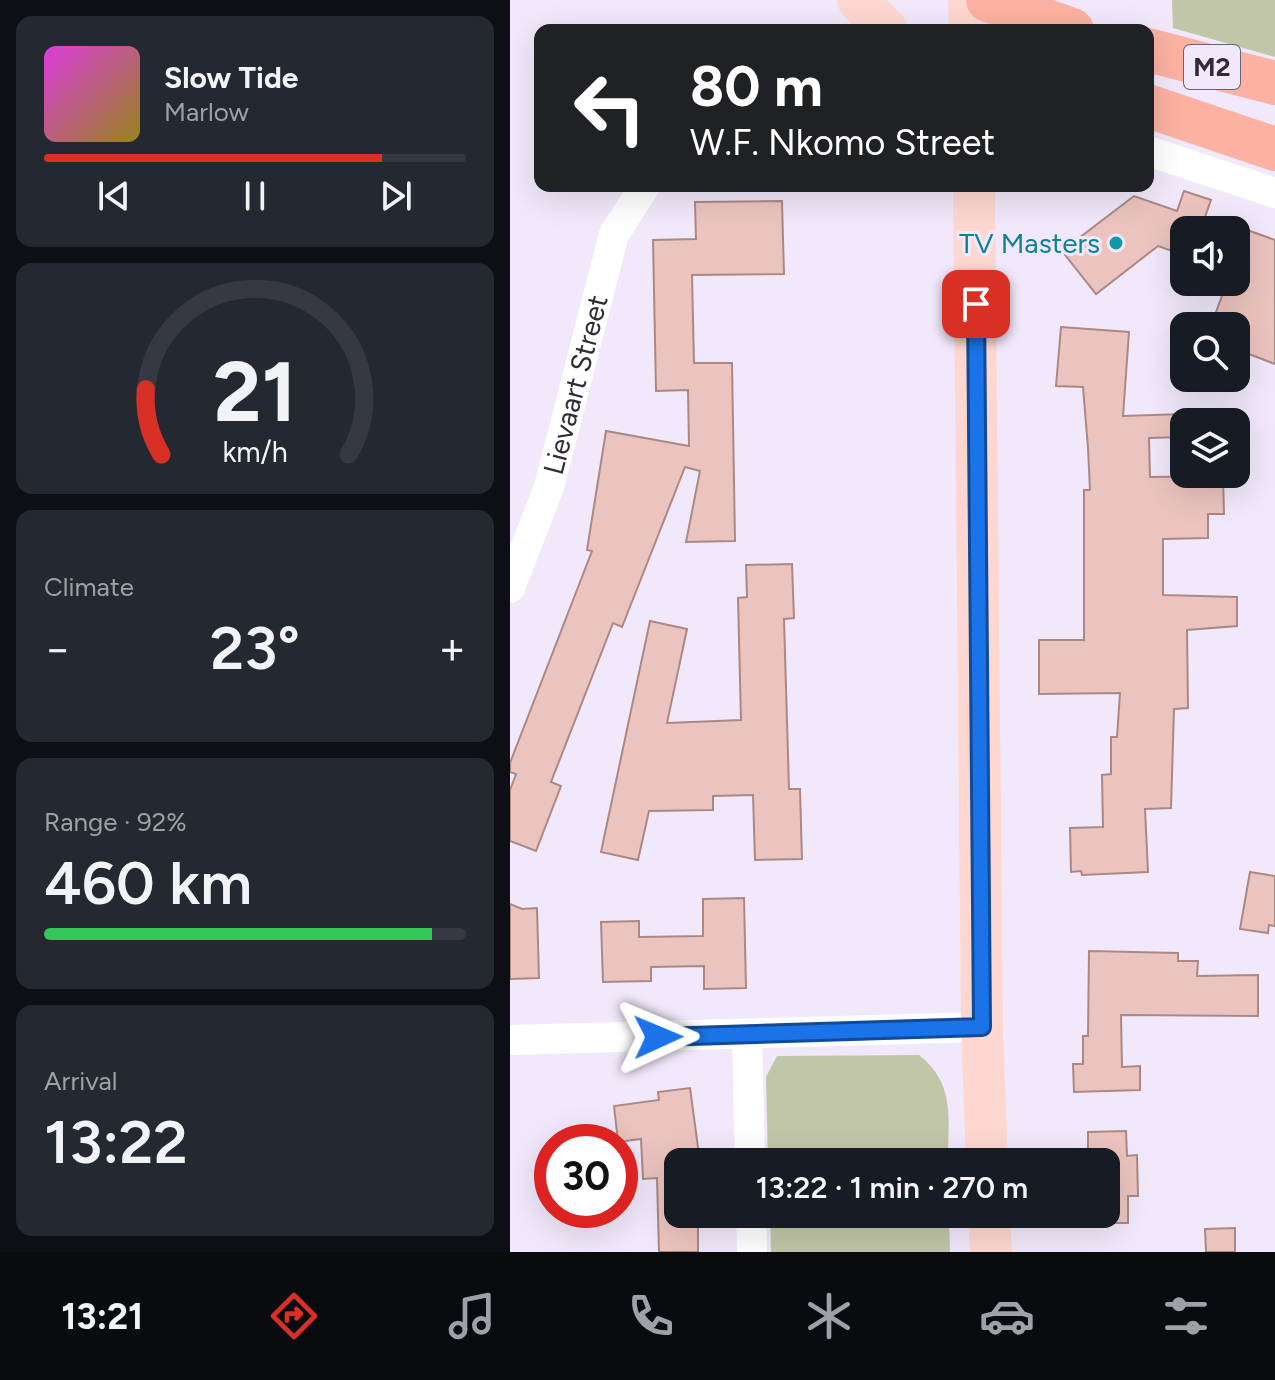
<!DOCTYPE html>
<html lang="en">
<head>
<meta charset="utf-8">
<style>
  :root { --surface:#171b24; --page:#242831; --text:#f1f3f6; --muted:#9ea1a6; --line:#363941; --accent:#d93025 }
  body { margin:0; font-family:Figtree,sans-serif; background:var(--page); color:var(--text); height:100vh; display:flex; flex-direction:column; font-size:30px; white-space:nowrap }
  * { box-sizing:border-box; margin:0 }
  p { font-size:26px; color:var(--muted) }
  .icon { flex:none; width:44px; height:44px; fill:none; stroke:currentColor; stroke-width:2; stroke-linecap:round; stroke-linejoin:round }
  .map { position:relative; flex:1; overflow:hidden }
  .details { display:flex; flex-direction:column; gap:16px; padding:16px; background:#0d0f14; width:510px }
  .details>* { flex:none }
  .guide { position:absolute; left:24px; top:24px; width:620px; height:168px; border-radius:16px; box-shadow:0 8px 32px #0002; background:#202124; color:#fff; overflow:hidden }
  .controls { position:absolute; left:660px; top:216px; display:grid; gap:16px }
  .controls a { display:grid; place-items:center; width:80px; height:80px; border-radius:16px; background:var(--surface); box-shadow:0 8px 32px #0002; font-size:40px }
  .speed { position:absolute; left:24px; top:1124px; display:flex; gap:16px; font-size:40px; font-weight:700; text-align:center }
  .speed>* { display:grid; place-content:center; width:104px; height:104px; border-radius:50%; background:var(--surface); box-shadow:0 8px 32px #0002; line-height:1 }
  .speed .limit { border:12px solid #d22; background:#fff; color:#111 }
  .pin { position:absolute; display:grid; place-items:center; width:68px; height:68px; color:#fff; margin:-34px; border-radius:16px; box-shadow:0 4px 12px #0006 }
  .me { position:absolute; width:88px; margin:-44px; rotate:89deg; stroke-linejoin:round; filter:drop-shadow(0 0 6px #0008) }
  .turn { display:flex; align-items:center; gap:28px; height:168px; padding:0 24px; font-size:36px }
  .turn .icon { width:104px; height:104px; stroke-width:2.5 }
  .turn b { display:block; font-size:56px; line-height:68px }
  .big { font-size:60px; font-weight:600; line-height:1.1 }
  .details .card { flex:1; display:flex; flex-direction:column; justify-content:center; gap:12px; min-width:0; padding:0 28px; border-radius:16px; background:var(--page) }
  .details .dial { align-items:center; gap:0 }
  .dial svg { height:208px; overflow:visible; fill:none; stroke:var(--line); stroke-width:7; stroke-linecap:round; text-anchor:middle }
  .dial text { fill:var(--text); stroke:none }
  .song { display:flex; align-items:center; gap:24px }
  .cover { width:96px; height:96px; border-radius:12px; background:linear-gradient(135deg,hsl(300 70% 55%),hsl(50 70% 35%)) }
  .played { height:8px; border-radius:4px; background:linear-gradient(90deg,var(--accent) 80%,var(--line) 80%) }
  .keys { display:flex; justify-content:space-around; direction:ltr }
  .heat { display:flex; justify-content:space-between; align-items:center; font-size:44px; direction:ltr }
  .charge { height:12px; border-radius:6px; background:linear-gradient(90deg,#34c759 92%,var(--line) 0) }
  .trip { position:absolute; left:154px; top:1148px; width:456px; height:80px; border-radius:16px; background:var(--surface); box-shadow:0 8px 32px #0002; font-weight:600; line-height:80px; text-align:center }
  .dock { display:flex; height:128px; justify-content:space-around; align-items:center; background:#090b0e; color:var(--muted) }
  .dock .icon { width:56px; height:56px }
  .dock .current { color:var(--accent) }
  .dock b { font-size:36px; color:var(--text) }
  main { display:flex; flex:1; min-height:0 }
  .map>svg:first-child { display:block }
</style>
</head>
<body>
<main>
<section class="details">
<div class="card">
<div class="song"><i class="cover"></i><div><b>Slow Tide</b><p>Marlow</p></div></div>
<div class="played"></div>
<div class="keys"><svg class="icon" aria-label="previous" viewBox="0 0 24 24"><path d="M18 5L8 12l10 7zM5 5v14"/></svg><svg class="icon" aria-label="pause" viewBox="0 0 24 24"><path d="M8 5v14M16 5v14"/></svg><svg class="icon" aria-label="next" viewBox="0 0 24 24"><path d="M6 5l10 7-10 7zM19 5v14"/></svg></div>
</div>
<div class="card dial"><svg viewBox="0 0 100 80">
<path d="M14 69A42 42 0 1 1 86 69"/>
<path d="M14 69A42 42 0 0 1 8 44" stroke="#d93025"/>
<text x="50" y="56" font-size="32" font-weight="700">21</text>
<text x="50" y="72" font-size="11">km/h</text>
</svg></div>
<div class="card"><p>Climate</p>
<div class="heat"><a>−</a><b class="big">23°</b><a>+</a></div>
</div>
<div class="card"><p>Range · 92%</p><b class="big">460 km</b><div class="charge"></div></div>
<div class="card"><p>Arrival</p><b class="big">13:22</b></div>
</section>
<div class="map">
<svg width="765" height="1252" viewBox="0 0 765 1252">
  <rect width="100%" height="100%" fill="#f1e9fb"/>
  <g fill="#c2c6a8">
    <path d="M 662,0 L 765,0 L 765,57 L 663,28 Z"/>
    <path d="M 409,1055 C 446,1084 438,1119 438,1162 L 258,1162 L 256,1077 L 267,1056 Z"/>
    <path d="M 260,1214 L 439,1214 L 440,1252 L 261,1252 Z"/>
  </g>
  <g fill="#ecc4bf" stroke="#ac8885" stroke-width="2">
    <path d="M 674,191 L 701,200 L 694,220 L 713,227 L 713,230 L 674,230 L 674,255 L 648,246 L 586,294 L 552,251 L 624,196 L 667,211 Z"/>
    <path d="M 272,201 L 274,274 L 182,275 L 184,363 L 222,363 L 225,541 L 176,542 L 190,471 L 175,467 L 112,627 L 103,623 L 41,782 L 51,786 L 26,851 L 0,841 L 0,790 L 6,774 L 0,772 L 0,763 L 82,551 L 77,550 L 96,431 L 179,446 L 178,390 L 146,391 L 143,240 L 186,239 L 185,202 Z"/>
    <path d="M 726,226 L 765,240 L 765,364 L 726,349 L 726,326 L 701,326 L 717,282 L 726,282 Z"/>
    <path d="M 551,327 L 619,332 L 613,416 L 674,414 L 674,437 L 639,438 L 640,477 L 713,476 L 714,514 L 698,514 L 698,538 L 653,539 L 653,595 L 727,597 L 727,626 L 677,630 L 678,708 L 664,709 L 661,808 L 635,809 L 638,872 L 572,875 L 571,871 L 561,872 L 560,828 L 593,827 L 592,775 L 601,774 L 601,737 L 607,737 L 610,693 L 529,694 L 529,640 L 574,640 L 574,490 L 580,490 L 578,448 L 573,387 L 546,386 Z"/>
    <path d="M 282,564 L 284,618 L 274,619 L 279,789 L 290,789 L 292,859 L 245,860 L 243,795 L 203,796 L 203,810 L 139,811 L 128,860 L 91,852 L 140,621 L 177,629 L 157,723 L 231,720 L 228,598 L 237,597 L 236,565 Z"/>
    <path d="M 740,872 L 765,876 L 765,926 L 759,925 L 758,933 L 730,929 Z"/>
    <path d="M 234,898 L 236,988 L 194,989 L 194,966 L 141,967 L 141,981 L 93,982 L 91,922 L 129,921 L 129,937 L 193,936 L 193,899 Z"/>
    <path d="M 0,904 L 12,909 L 27,908 L 29,978 L 0,979 Z"/>
    <path d="M 579,951 L 668,953 L 668,961 L 688,961 L 687,976 L 748,975 L 748,1016 L 611,1015 L 612,1067 L 630,1066 L 630,1090 L 564,1092 L 563,1064 L 573,1064 L 573,1036 L 578,1036 Z"/>
    <path d="M 180,1088 L 190,1162 L 168,1162 L 168,1214 L 188,1214 L 188,1252 L 149,1252 L 147,1178 L 133,1179 L 131,1139 L 108,1142 L 104,1106 L 149,1100 L 148,1092 Z"/>
    <path d="M 616,1131 L 617,1156 L 627,1155 L 628,1196 L 618,1196 L 618,1223 L 596,1223 L 596,1162 L 578,1162 L 578,1132 Z"/>
    <path d="M 725,1228 L 725,1252 L 696,1252 L 695,1229 Z"/>
  </g>
  <g fill="none" stroke-linecap="round" stroke-linejoin="round">
    <g stroke="#fff" stroke-width="30">
      <path d="M 638,151 L 765,193"/>
      <path id="s1" d="M 0,588 L 39,487 L 104,234 L 135,186"/>
      <path d="M 237,1035 L 240,1162"/>
      <path d="M 0,1040 L 472,1027"/>
      <path d="M 241,1214 L 242,1252"/>
    </g>
    <g stroke="#fed8d0" stroke-width="42">
      <path d="M 348,0 L 377,30"/>
      <path d="M 459,0 L 460,30"/>
      <path d="M 464,186 L 472,1027 L 477,1162"/>
      <path d="M 479,1214 L 481,1252"/>
    </g>
    <g stroke="#fcb2a2" stroke-width="44">
      <path d="M 478,0 L 562,30"/>
      <path d="M 638,50 L 765,83"/>
      <path d="M 638,106 L 765,149"/>
    </g>
  </g>
  <g fill="none" stroke-linecap="round" stroke-linejoin="round">
    <g stroke="#114b97" stroke-width="20">
      <path id="route" d="M 148,1037 L 472,1027 L 466,304"/>
    </g>
    <use href="#route" stroke="#1a73e8" stroke-width="14"/>
  </g>
  <circle fill="#0f9aa8" stroke="#f1e9fb" stroke-width="3" cx="606" cy="243" r="8"/>
  <g text-anchor="middle" stroke-width="6" stroke-linejoin="round" paint-order="stroke">
    <rect fill="#f1e9fb" stroke="#6a6472" stroke-width="2" x="674" y="45" width="56" height="44" rx="6"/>
    <g font-size="26" font-weight="bold" fill="#302b37">
      <text x="702" y="76">M2</text>
    </g>
    <g font-size="28" fill="#0d838f" stroke="#f1e9fb" text-anchor="end">
      <text x="590" y="253">TV Masters</text>
    </g>
    <g font-size="28" fill="#302b37" stroke="#f1e9fb">
      <text dy="10" stroke="none"><textPath href="#s1" startOffset="214">Lievaart Street</textPath></text>
    </g>
  </g>
</svg>
<div class="controls">
<a><svg class="icon" aria-label="sound" viewBox="0 0 24 24"><path d="M4 9h4l5-4v14l-5-4H4zM17 9q2 3 0 6"/></svg></a>
<a><svg class="icon" aria-label="search" viewBox="0 0 24 24"><circle cx="10" cy="10" r="6"/><path d="M15 15l6 6"/></svg></a>
<a><svg class="icon" aria-label="layers" viewBox="0 0 24 24"><path d="M12 4l9 5-9 5-9-5zM3 14l9 5 9-5"/></svg></a>
</div>
<div class="speed"><div class="limit">30</div></div>
<div class="pin" style="left:466px;top:304px;background:#d93025"><svg class="icon" aria-label="arrive" viewBox="0 0 24 24"><path d="M6 21V4h12l-3 4 3 4H6"/></svg></div>
<svg class="me" style="left:148px;top:1037px" viewBox="-20 -20 40 40"><path d="M0-17L14 15 0 8-14 15z" fill="#1a73e8" stroke="#fff" stroke-width="4"/></svg>
<div class="trip">13:22 · 1 min · 270 m</div>
<div class="guide">
<div class="turn"><svg class="icon" aria-label="left" viewBox="0 0 24 24"><path d="M17 20v-9H6M10 6l-5 5 5 5"/></svg><div><b>80 m</b>W.F. Nkomo Street</div></div>
</div>
</div>
</main>
<nav class="dock">
<b>13:21</b>
<svg class="icon current" aria-label="directions" viewBox="0 0 24 24"><path d="M12 3l9 9-9 9-9-9zM9 14v-3h6M13 9l2 2-2 2"/></svg>
<svg class="icon" aria-label="music" viewBox="0 0 24 24"><path d="M9 18V5l10-2v13"/><circle cx="6" cy="18" r="3"/><circle cx="16" cy="16" r="3"/></svg>
<svg class="icon" aria-label="phone" viewBox="0 0 24 24"><path d="M5 4h4l2 5-3 2q2 4 5 5l2-3 5 2v4C11 20 4 13 5 4z"/></svg>
<svg class="icon" aria-label="climate" viewBox="0 0 24 24"><path d="M12 3v18M4 7l16 10M4 17L20 7"/></svg>
<svg class="icon" aria-label="car" viewBox="0 0 24 24"><path d="M5 17H2v-5l4-1 3-4h7l3 4 3 1v5h-3M9 17h6M6 11h13"/><circle cx="7" cy="17" r="2"/><circle cx="17" cy="17" r="2"/></svg>
<svg class="icon" aria-label="filters" viewBox="0 0 24 24"><path d="M4 7h16M4 17h16"/><circle cx="9" cy="7" r="2"/><circle cx="15" cy="17" r="2"/></svg>
</nav>
</body>
</html>
